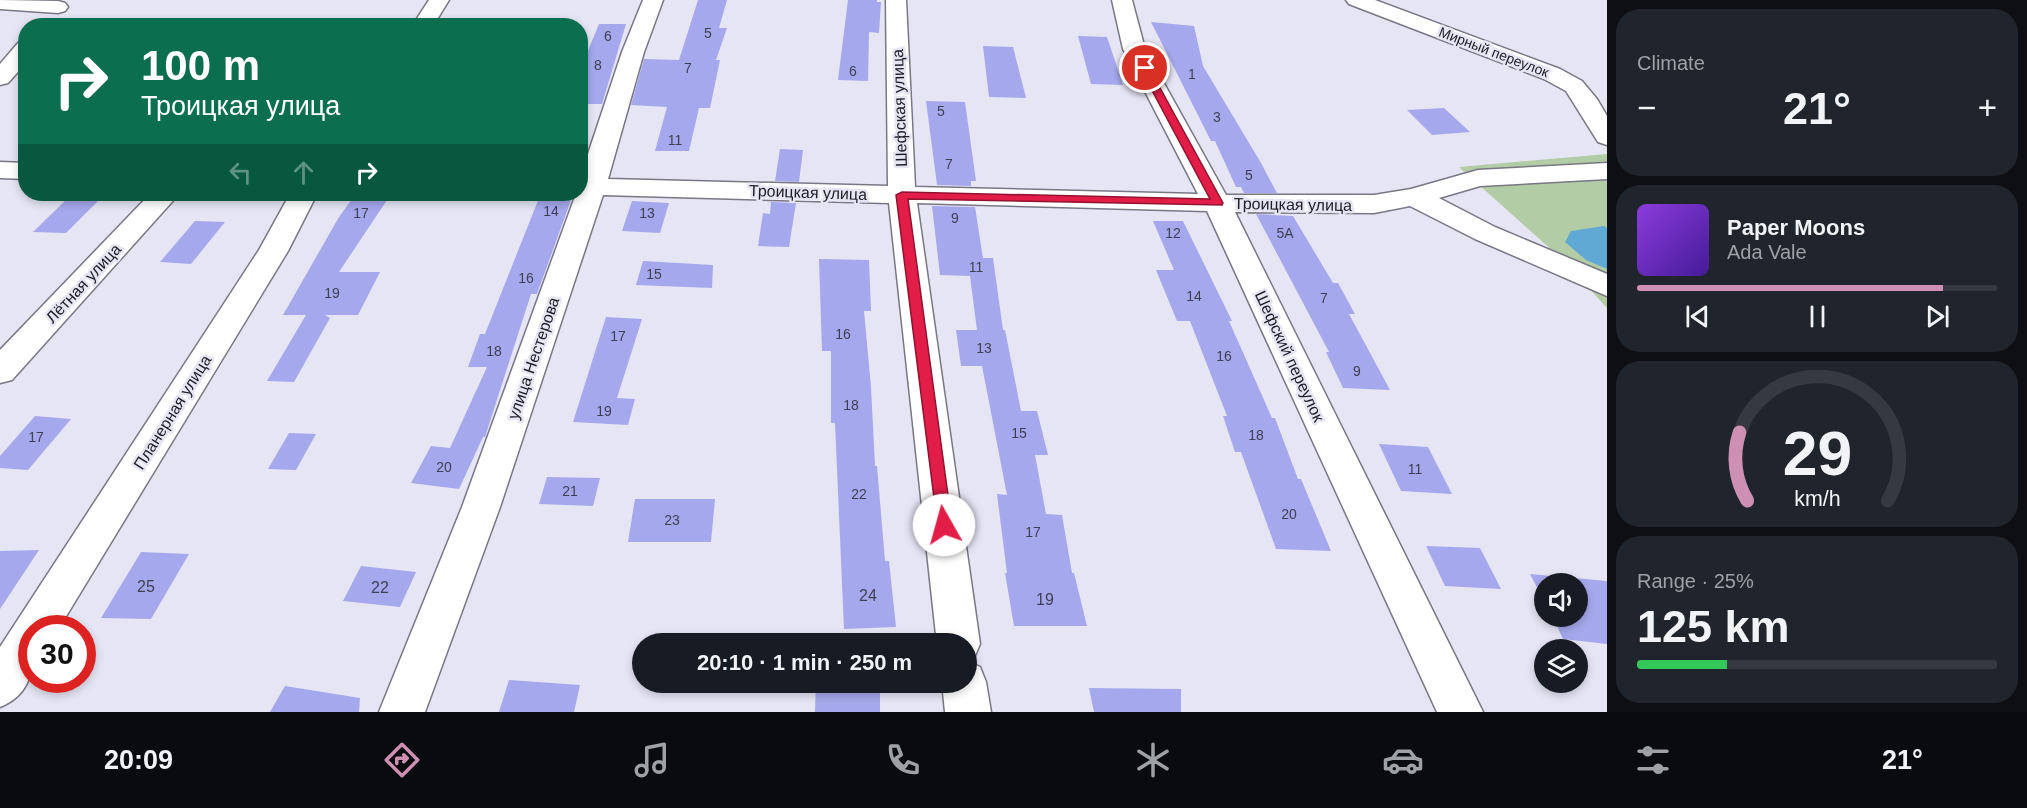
<!DOCTYPE html>
<html lang="en">
<head>
<meta charset="utf-8">
<style>
  :root { --surface:#171b24; --page:#20242c; --text:#f1f3f6; --muted:#9ea1a6; --line:#363941; --accent:#cd90b2 }
  body { margin:0; font-family:Helvetica,sans-serif; background:var(--page); color:var(--text); height:100vh; display:flex; flex-direction:column; font-size:22px; white-space:nowrap }
  * { box-sizing:border-box; margin:0 }
  p { font-size:20px; color:var(--muted) }
  .icon { flex:none; width:33px; height:33px; fill:none; stroke:currentColor; stroke-width:2; stroke-linecap:round; stroke-linejoin:round }
  .map { position:relative; flex:1; overflow:hidden }
  .drawer { display:flex; flex-direction:column; gap:9px; padding:9px; background:#0d0f14; width:420px }
  .drawer>* { flex:none }
  .hud { position:absolute; left:18px; top:18px; width:570px; height:183px; border-radius:24px; box-shadow:0 3px 9px #0003; background:#0b6e4f; color:#fff; overflow:hidden }
  .controls { position:absolute; left:1534px; top:573px; display:grid; gap:12px }
  .controls a { display:grid; place-items:center; width:54px; height:54px; border-radius:50%; background:var(--surface); box-shadow:0 3px 9px #0003; font-size:30px }
  .speed { position:absolute; left:18px; top:615px; display:flex; gap:12px; font-size:30px; font-weight:700; text-align:center }
  .speed>* { display:grid; place-content:center; width:78px; height:78px; border-radius:50%; background:var(--surface); box-shadow:0 3px 9px #0003; line-height:1 }
  .speed .limit { border:9px solid #d22; background:#fff; color:#111 }
  .pin { position:absolute; display:grid; place-items:center; width:51px; height:51px; color:#fff; margin:-26px; border:3px solid #fff; border-radius:50%; box-shadow:0 2px 6px #0007 }
  .me { position:absolute; width:66px; margin:-33px; rotate:353deg; stroke-linejoin:round; filter:drop-shadow(0 0 4px #0008) }
  .turn { display:flex; align-items:center; gap:21px; height:126px; padding:0 24px; font-size:27px }
  .turn .icon { width:78px; height:78px; stroke-width:2.5 }
  .turn b { display:block; font-size:42px; line-height:51px }
  .lanes { display:flex; align-items:center; height:57px; padding:0 24px; background:#0003; justify-content:center; gap:30px; direction:ltr }
  .lanes .off { opacity:.35 }
  .big { font-size:45px; font-weight:600; line-height:1.1 }
  .drawer .widget { flex:1; display:flex; flex-direction:column; justify-content:center; gap:9px; min-width:0; padding:0 21px; border-radius:24px; background:var(--page) }
  .drawer .dial { align-items:center; gap:0 }
  .dial svg { height:156px; overflow:visible; fill:none; stroke:var(--line); stroke-width:7; stroke-linecap:round; text-anchor:middle }
  .dial text { fill:var(--text); stroke:none }
  .song { display:flex; align-items:center; gap:18px }
  .cover { width:72px; height:72px; border-radius:9px; background:linear-gradient(135deg,hsl(270 70% 55%),hsl(260 70% 35%)) }
  .played { height:6px; border-radius:3px; background:linear-gradient(90deg,var(--accent) 85%,var(--line) 85%) }
  .keys { display:flex; justify-content:space-around; direction:ltr }
  .heat { display:flex; justify-content:space-between; align-items:center; font-size:33px; direction:ltr }
  .charge { height:9px; border-radius:4px; background:linear-gradient(90deg,#34c759 25%,var(--line) 0) }
  .trip { position:absolute; left:632px; top:633px; width:345px; height:60px; border-radius:30px; background:var(--surface); box-shadow:0 3px 9px #0003; font-weight:600; line-height:60px; text-align:center }
  .tabs { display:flex; height:96px; justify-content:space-around; align-items:center; background:#090b0e; color:var(--muted) }
  .tabs .icon { width:42px; height:42px }
  .tabs .active { color:var(--accent) }
  .tabs b { font-size:27px; color:var(--text) }
  main { display:flex; flex:1; min-height:0 }
  .map>svg:first-child { display:block }
</style>
</head>
<body>
<main>
<div class="map">
<svg width="1607" height="712" viewBox="0 0 1607 712">
  <rect width="100%" height="100%" fill="#e6e5f4"/>
  <path fill="#b2cda5" d="M 1607,154 L 1607,308 L 1563,260 L 1459,167 Z"/>
  <path fill="#60a9d4" d="M 1604,226 L 1607,228 L 1607,269 L 1586,260 L 1565,242 L 1571,231 Z"/>
  <g fill="#a5a8ec">
    <path d="M 698,0 L 727,0 L 719,28 L 727,28 L 716,60 L 720,60 L 710,108 L 699,108 L 689,151 L 655,151 L 667,107 L 631,105 L 644,59 L 679,60 Z"/>
    <path d="M 848,0 L 877,0 L 877,2 L 881,2 L 879,33 L 869,32 L 868,81 L 838,80 Z"/>
    <path d="M 1151,22 L 1194,26 L 1203,66 L 1261,163 L 1277,193 L 1244,193 L 1241,187 L 1236,187 L 1215,141 L 1211,141 Z"/>
    <path d="M 599,24 L 626,24 L 602,104 L 580,104 L 580,70 Z"/>
    <path d="M 1078,36 L 1107,37 L 1123,85 L 1091,84 Z"/>
    <path d="M 983,46 L 1013,47 L 1026,98 L 989,97 Z"/>
    <path d="M 926,101 L 965,102 L 976,181 L 971,181 L 971,186 L 937,185 Z"/>
    <path d="M 1444,108 L 1470,132 L 1432,135 L 1407,110 Z"/>
    <path d="M 780,149 L 803,150 L 799,182 L 775,181 Z"/>
    <path d="M 72,194 L 105,194 L 66,233 L 33,232 Z"/>
    <path d="M 355,195 L 389,197 L 339,272 L 380,272 L 358,315 L 325,315 L 330,318 L 294,382 L 267,381 L 306,315 L 283,315 L 339,217 Z"/>
    <path d="M 539,198 L 571,200 L 537,294 L 531,294 L 485,437 L 483,437 L 459,489 L 411,483 L 431,446 L 450,448 L 487,367 L 468,367 L 480,334 L 485,334 Z"/>
    <path d="M 632,201 L 669,203 L 660,233 L 622,231 Z"/>
    <path d="M 771,202 L 796,203 L 789,247 L 758,246 L 763,213 L 770,214 Z"/>
    <path d="M 932,206 L 975,207 L 983,258 L 993,258 L 1003,330 L 1005,330 L 1021,411 L 1037,411 L 1048,455 L 1035,455 L 1046,514 L 1062,515 L 1072,573 L 1074,573 L 1087,626 L 1014,626 L 1005,573 L 1007,573 L 997,494 L 1007,495 L 982,366 L 961,366 L 956,330 L 977,330 L 970,276 L 940,275 Z"/>
    <path d="M 1256,214 L 1293,216 L 1333,283 L 1338,283 L 1355,314 L 1349,314 L 1390,390 L 1343,388 L 1326,352 L 1329,352 Z"/>
    <path d="M 195,221 L 225,222 L 191,264 L 160,262 Z"/>
    <path d="M 1153,221 L 1183,221 L 1232,321 L 1229,321 L 1272,418 L 1275,418 L 1298,479 L 1301,479 L 1331,551 L 1276,549 L 1241,452 L 1235,452 L 1223,416 L 1227,416 L 1190,321 L 1177,321 L 1156,270 L 1174,270 Z"/>
    <path d="M 819,259 L 869,260 L 871,311 L 864,311 L 871,387 L 875,466 L 877,466 L 885,561 L 889,561 L 896,627 L 844,629 L 835,423 L 831,423 L 831,351 L 822,351 Z"/>
    <path d="M 643,261 L 713,265 L 712,288 L 636,285 Z"/>
    <path d="M 606,317 L 642,319 L 617,398 L 635,399 L 628,425 L 573,422 Z"/>
    <path d="M 35,416 L 71,419 L 28,470 L 0,468 L 0,456 Z"/>
    <path d="M 289,433 L 316,434 L 296,470 L 268,469 Z"/>
    <path d="M 1379,444 L 1428,447 L 1452,494 L 1401,491 Z"/>
    <path d="M 547,477 L 600,478 L 593,506 L 539,504 Z"/>
    <path d="M 635,499 L 715,499 L 711,542 L 628,542 Z"/>
    <path d="M 1426,546 L 1480,548 L 1501,589 L 1445,586 Z"/>
    <path d="M 39,550 L 0,609 L 0,551 Z"/>
    <path d="M 141,552 L 189,554 L 151,619 L 101,618 Z"/>
    <path d="M 361,566 L 416,572 L 400,607 L 343,601 Z"/>
    <path d="M 1530,574 L 1607,581 L 1607,644 L 1563,639 L 1552,616 L 1578,616 L 1578,584 L 1545,584 L 1545,603 Z"/>
    <path d="M 509,680 L 580,685 L 574,712 L 499,712 Z"/>
    <path d="M 816,682 L 880,682 L 880,712 L 815,712 Z"/>
    <path d="M 285,686 L 360,698 L 359,712 L 270,712 Z"/>
    <path d="M 1089,688 L 1181,689 L 1181,712 L 1094,712 Z"/>
  </g>
  <g fill="none" stroke-linecap="round" stroke-linejoin="round">
    <g stroke="#797784" stroke-width="3">
      <g id="minor">
        <path d="M 0,0 L 58,1 L 65,3 L 68,7 L 65,11 L 58,13 L 0,9 Z"/>
        <path d="M 429,0 L 449,0 L 433,26 L 412,26 Z"/>
        <path d="M 643,0 L 663,0 L 644,52 L 608,179 L 888,186 L 886,0 L 906,0 L 915,187 L 1198,194 L 1123,49 L 1112,0 L 1132,0 L 1145,49 L 1226,195 L 1374,195 L 1411,189 L 1478,170 L 1607,163 L 1607,179 L 1480,186 L 1439,198 L 1495,227 L 1607,274 L 1607,296 L 1475,239 L 1410,206 L 1374,213 L 1235,212 L 1483,712 L 1437,712 L 1207,211 L 917,203 L 980,644 L 974,658 L 967,661 L 980,667 L 986,682 L 991,712 L 945,712 L 942,682 L 966,682 L 966,644 L 937,644 L 889,203 L 603,195 L 500,507 L 425,712 L 379,712 L 462,507 L 576,194 L 580,194 L 580,178 L 622,52 Z"/>
        <path d="M 1346,0 L 1375,0 L 1560,69 L 1582,81 L 1597,99 L 1607,116 L 1607,145 L 1598,142 L 1566,91 L 1544,79 L 1349,4 Z"/>
        <path d="M 26,41 L 26,63 L 8,83 L 0,85 L 0,64 L 18,43 Z"/>
        <path d="M 0,162 L 26,163 L 26,179 L 0,178 Z"/>
        <path d="M 150,194 L 179,194 L 12,380 L 0,383 L 0,350 Z"/>
        <path d="M 290,194 L 317,194 L 288,251 L 59,628 L 32,628 C 32,662 37,692 0,707 L 0,647 L 259,250 Z"/>
      </g>
    </g>
    <use href="#minor" fill="#fff" fill-rule="evenodd"/>
  </g>
  <path fill="#e11d48" stroke="#92132f" stroke-width="1.5" d="M 1141,66 L 1149,68 L 1223,203 L 1222,205 L 908,199 L 952,525 L 950,530 L 944,532 L 938,530 L 896,195 L 902,192 L 1210,199 L 1140,68 Z"/>
  <g text-anchor="middle" stroke-width="5" stroke-linejoin="round" paint-order="stroke">
    <g font-size="14" fill="#3f3f54">
      <text x="708" y="38">5</text>
      <text x="608" y="41">6</text>
      <text x="598" y="70">8</text>
      <text x="688" y="73">7</text>
      <text x="853" y="76">6</text>
      <text x="1192" y="79">1</text>
      <text x="941" y="116">5</text>
      <text x="1217" y="122">3</text>
      <text x="675" y="145">11</text>
      <text x="949" y="169">7</text>
      <text x="1249" y="180">5</text>
      <text x="551" y="216">14</text>
      <text x="361" y="218">17</text>
      <text x="647" y="218">13</text>
      <text x="955" y="223">9</text>
      <text x="1173" y="238">12</text>
      <text x="1285" y="238">5А</text>
      <text x="976" y="272">11</text>
      <text x="654" y="279">15</text>
      <text x="526" y="283">16</text>
      <text x="332" y="298">19</text>
      <text x="1194" y="301">14</text>
      <text x="1324" y="303">7</text>
      <text x="843" y="339">16</text>
      <text x="618" y="341">17</text>
      <text x="984" y="353">13</text>
      <text x="494" y="356">18</text>
      <text x="1224" y="361">16</text>
      <text x="1357" y="376">9</text>
      <text x="851" y="410">18</text>
      <text x="604" y="416">19</text>
      <text x="1019" y="438">15</text>
      <text x="1256" y="440">18</text>
      <text x="36" y="442">17</text>
      <text x="444" y="472">20</text>
      <text x="1415" y="474">11</text>
      <text x="570" y="496">21</text>
      <text x="859" y="499">22</text>
      <text x="1289" y="519">20</text>
      <text x="672" y="525">23</text>
      <text x="1033" y="537">17</text>
    </g>
    <g font-size="14" fill="#1d1c22" stroke="#e6e5f4">
      <text transform="translate(1494 52) rotate(21)" y="5">Мирный переулок</text>
    </g>
    <g font-size="16" fill="#1d1c22" stroke="#e6e5f4">
      <text transform="translate(899 108) rotate(-92)" y="6">Шефская улица</text>
      <text transform="translate(808 192) rotate(2)" y="6">Троицкая улица</text>
      <text transform="translate(1293 204) rotate(1)" y="6">Троицкая улица</text>
      <text transform="translate(83 283) rotate(-47)" y="6">Лётная улица</text>
      <text transform="translate(1290 356) rotate(65)" y="6">Шефский переулок</text>
      <text transform="translate(533 358) rotate(-71)" y="6">улица Нестерова</text>
      <text transform="translate(172 412) rotate(-58)" y="6">Планерная улица</text>
    </g>
    <g font-size="16" fill="#3f3f54">
      <text x="146" y="592">25</text>
      <text x="380" y="593">22</text>
      <text x="868" y="601">24</text>
      <text x="1045" y="605">19</text>
    </g>
  </g>
</svg>
<div class="controls">
<a><svg class="icon" aria-label="sound" viewBox="0 0 24 24"><path d="M4 9h4l5-4v14l-5-4H4zM17 9q2 3 0 6"/></svg></a>
<a><svg class="icon" aria-label="layers" viewBox="0 0 24 24"><path d="M12 4l9 5-9 5-9-5zM3 14l9 5 9-5"/></svg></a>
</div>
<div class="speed"><div class="limit">30</div></div>
<div class="pin" style="left:1145px;top:68px;background:#d93025"><svg class="icon" aria-label="arrive" viewBox="0 0 24 24"><path d="M6 21V4h12l-3 4 3 4H6"/></svg></div>
<svg class="me" style="left:944px;top:525px" viewBox="-20 -20 40 40"><circle r="19" fill="#fff"/><path d="M0-13L10 11 0 6-10 11z" fill="#e11d48"/></svg>
<div class="trip">20:10 · 1 min · 250 m</div>
<div class="hud">
<div class="turn"><svg class="icon" aria-label="right" viewBox="0 0 24 24"><path d="M7 20v-9h11M14 6l5 5-5 5"/></svg><div><b>100 m</b>Троицкая улица</div></div>
<div class="lanes"><svg class="icon off" aria-label="left" viewBox="0 0 24 24"><path d="M17 20v-9H6M10 6l-5 5 5 5"/></svg><svg class="icon off" aria-label="ahead" viewBox="0 0 24 24"><path d="M12 20V5M6 11l6-6 6 6"/></svg><svg class="icon" aria-label="right" viewBox="0 0 24 24"><path d="M7 20v-9h11M14 6l5 5-5 5"/></svg></div>
</div>
</div>
<section class="drawer">
<div class="widget"><p>Climate</p>
<div class="heat"><a>−</a><b class="big">21°</b><a>+</a></div>
</div>
<div class="widget">
<div class="song"><i class="cover"></i><div><b>Paper Moons</b><p>Ada Vale</p></div></div>
<div class="played"></div>
<div class="keys"><svg class="icon" aria-label="previous" viewBox="0 0 24 24"><path d="M18 5L8 12l10 7zM5 5v14"/></svg><svg class="icon" aria-label="pause" viewBox="0 0 24 24"><path d="M8 5v14M16 5v14"/></svg><svg class="icon" aria-label="next" viewBox="0 0 24 24"><path d="M6 5l10 7-10 7zM19 5v14"/></svg></div>
</div>
<div class="widget dial"><svg viewBox="0 0 100 80">
<path d="M14 69A42 42 0 1 1 86 69"/>
<path d="M14 69A42 42 0 0 1 10 34" stroke="#cd90b2"/>
<text x="50" y="56" font-size="32" font-weight="700">29</text>
<text x="50" y="72" font-size="11">km/h</text>
</svg></div>
<div class="widget"><p>Range · 25%</p><b class="big">125 km</b><div class="charge"></div></div>
</section>
</main>
<nav class="tabs">
<b>20:09</b>
<svg class="icon active" aria-label="directions" viewBox="0 0 24 24"><path d="M12 3l9 9-9 9-9-9zM9 14v-3h6M13 9l2 2-2 2"/></svg>
<svg class="icon" aria-label="music" viewBox="0 0 24 24"><path d="M9 18V5l10-2v13"/><circle cx="6" cy="18" r="3"/><circle cx="16" cy="16" r="3"/></svg>
<svg class="icon" aria-label="phone" viewBox="0 0 24 24"><path d="M5 4h4l2 5-3 2q2 4 5 5l2-3 5 2v4C11 20 4 13 5 4z"/></svg>
<svg class="icon" aria-label="climate" viewBox="0 0 24 24"><path d="M12 3v18M4 7l16 10M4 17L20 7"/></svg>
<svg class="icon" aria-label="car" viewBox="0 0 24 24"><path d="M5 17H2v-5l4-1 3-4h7l3 4 3 1v5h-3M9 17h6M6 11h13"/><circle cx="7" cy="17" r="2"/><circle cx="17" cy="17" r="2"/></svg>
<svg class="icon" aria-label="filters" viewBox="0 0 24 24"><path d="M4 7h16M4 17h16"/><circle cx="9" cy="7" r="2"/><circle cx="15" cy="17" r="2"/></svg>
<b>21°</b>
</nav>
</body>
</html>
